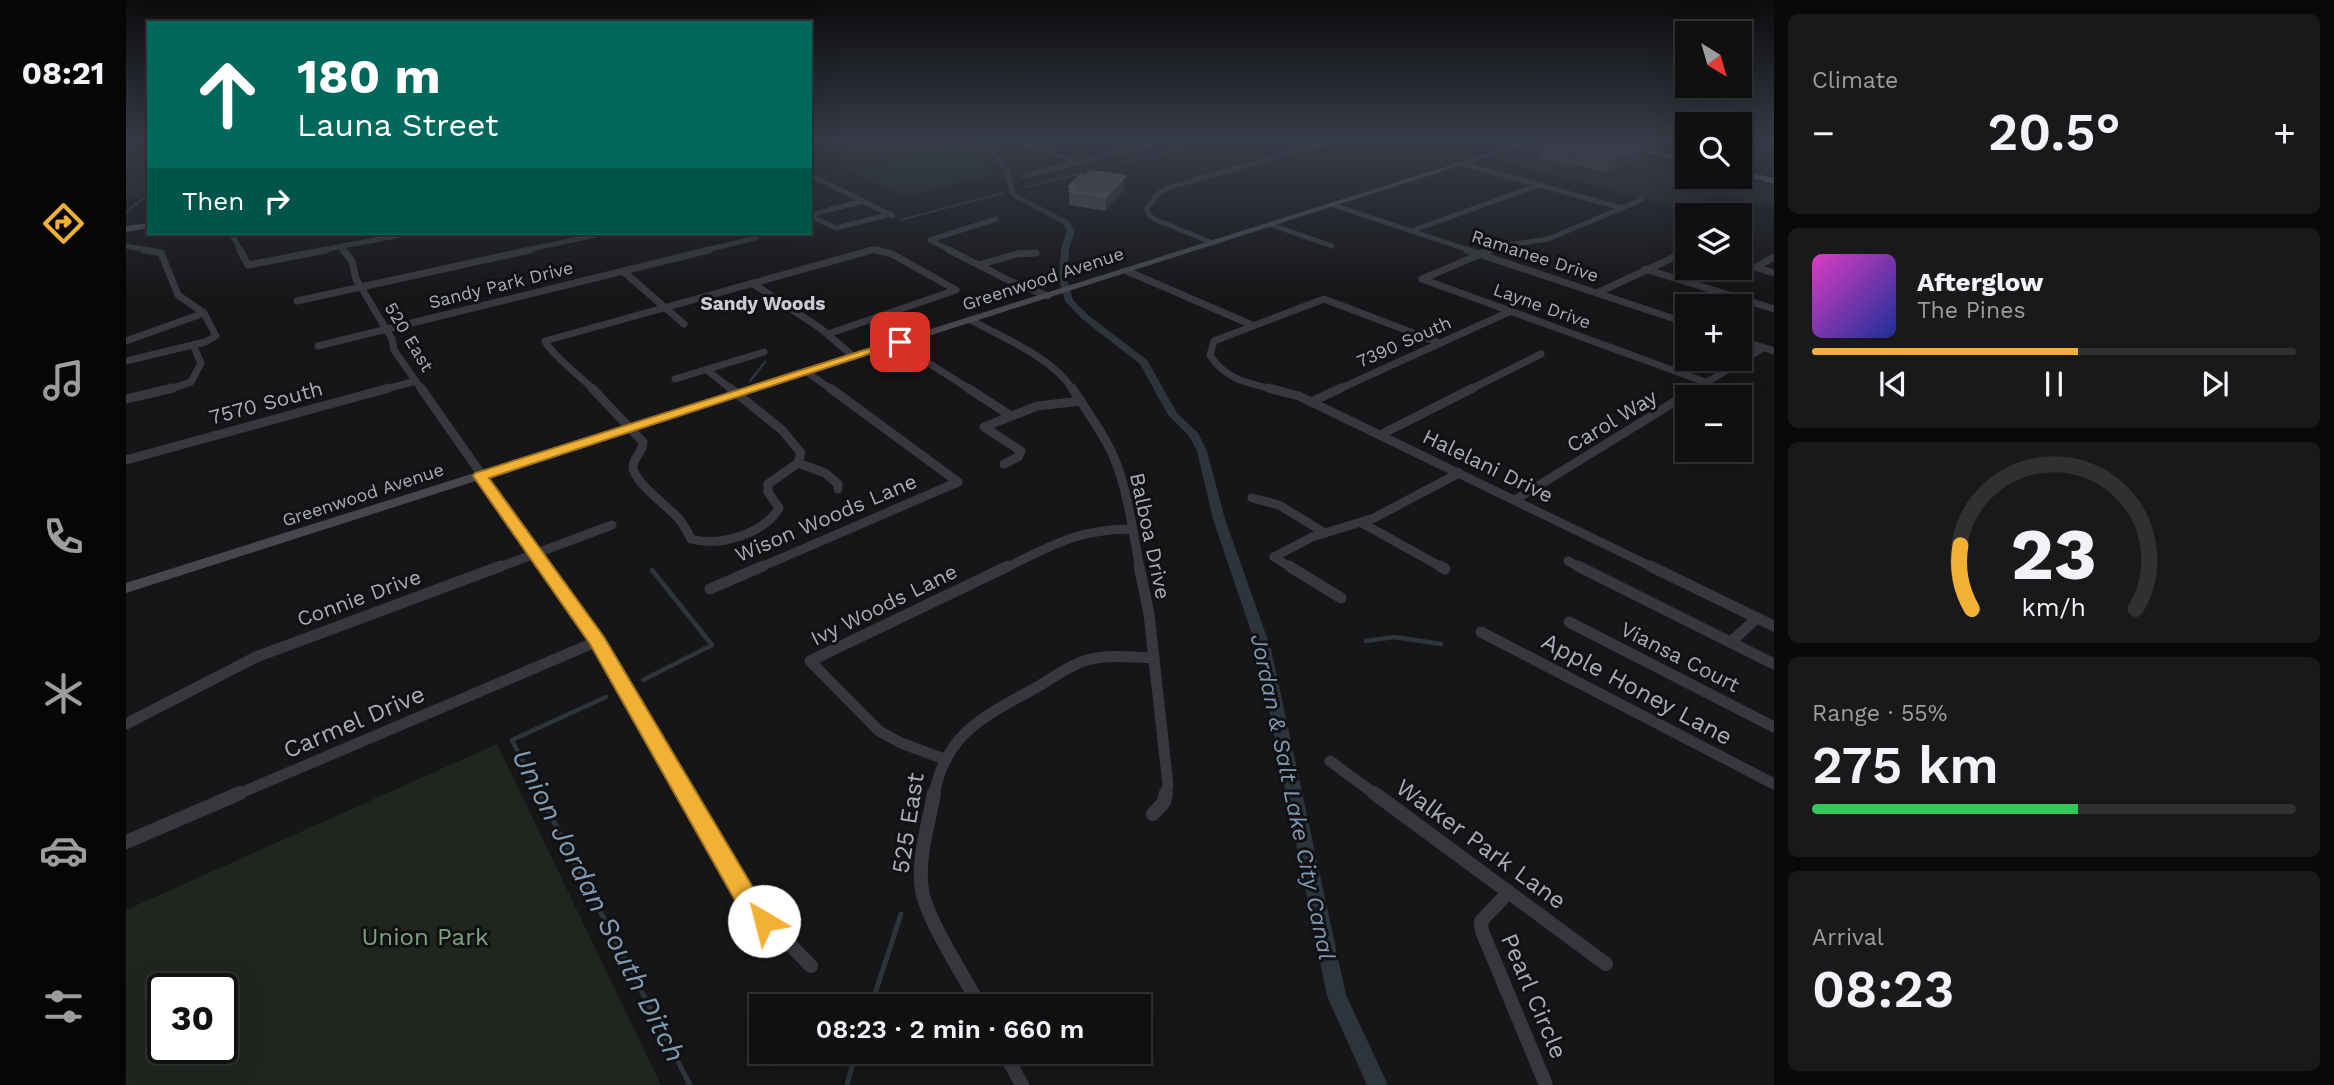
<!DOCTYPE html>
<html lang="en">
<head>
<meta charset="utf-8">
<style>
  :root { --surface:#101012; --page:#19191b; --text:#f1f3f6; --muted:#9c9d9f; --line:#303032; --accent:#f2b134 }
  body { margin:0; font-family:"Work Sans",sans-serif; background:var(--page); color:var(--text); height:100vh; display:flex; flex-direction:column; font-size:26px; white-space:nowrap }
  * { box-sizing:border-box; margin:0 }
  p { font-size:23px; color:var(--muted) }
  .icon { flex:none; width:38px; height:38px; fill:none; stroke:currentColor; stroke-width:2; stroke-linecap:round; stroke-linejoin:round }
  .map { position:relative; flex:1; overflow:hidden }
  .sheet { display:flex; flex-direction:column; gap:14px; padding:14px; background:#09090a; width:560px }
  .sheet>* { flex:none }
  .guide { position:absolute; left:21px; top:21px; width:665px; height:214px; border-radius:0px; box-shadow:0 7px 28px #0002,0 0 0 2px var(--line); background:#00695c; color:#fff; overflow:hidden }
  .needle { width:46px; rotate:143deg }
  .fabs { position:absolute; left:1549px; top:21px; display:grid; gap:14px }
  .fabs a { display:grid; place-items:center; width:77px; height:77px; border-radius:0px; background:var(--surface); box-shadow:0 7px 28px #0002,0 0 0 2px var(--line); font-size:35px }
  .speed { position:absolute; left:21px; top:973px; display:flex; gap:14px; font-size:35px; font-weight:700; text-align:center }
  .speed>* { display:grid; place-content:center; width:91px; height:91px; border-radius:50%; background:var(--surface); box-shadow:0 7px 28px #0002,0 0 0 2px var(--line); line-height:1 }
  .speed .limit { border:4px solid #111; border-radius:10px; background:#fff; color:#111 }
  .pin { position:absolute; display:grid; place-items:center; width:60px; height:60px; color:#fff; margin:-30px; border-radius:14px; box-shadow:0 4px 10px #0006 }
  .me { position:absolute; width:77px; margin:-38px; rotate:323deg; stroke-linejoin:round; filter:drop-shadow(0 0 5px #0008) }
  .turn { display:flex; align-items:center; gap:24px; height:147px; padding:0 35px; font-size:32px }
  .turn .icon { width:91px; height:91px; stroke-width:2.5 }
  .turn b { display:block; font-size:49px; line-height:60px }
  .then { display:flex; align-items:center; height:66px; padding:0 35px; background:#0003; gap:14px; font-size:26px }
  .big { font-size:52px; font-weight:600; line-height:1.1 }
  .sheet .tile { flex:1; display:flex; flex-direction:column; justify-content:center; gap:10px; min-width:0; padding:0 24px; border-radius:10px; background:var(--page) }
  .sheet .dial { align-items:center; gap:0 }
  .dial svg { height:182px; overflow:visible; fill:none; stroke:var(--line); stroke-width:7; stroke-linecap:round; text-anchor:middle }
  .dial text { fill:var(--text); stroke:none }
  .song { display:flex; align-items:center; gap:21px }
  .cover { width:84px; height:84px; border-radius:10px; background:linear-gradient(135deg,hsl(310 70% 55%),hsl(230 70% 35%)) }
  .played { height:7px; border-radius:4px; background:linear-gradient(90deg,var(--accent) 55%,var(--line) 55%) }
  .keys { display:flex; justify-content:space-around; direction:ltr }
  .heat { display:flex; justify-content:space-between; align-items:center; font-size:38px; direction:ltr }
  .charge { height:10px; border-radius:5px; background:linear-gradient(90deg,#34c759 55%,var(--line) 0) }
  .trip { position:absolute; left:623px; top:994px; width:402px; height:70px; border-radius:0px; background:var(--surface); box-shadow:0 7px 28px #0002,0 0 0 2px var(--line); font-weight:600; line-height:70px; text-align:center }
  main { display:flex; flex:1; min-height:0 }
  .dock { display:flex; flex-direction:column; width:126px; justify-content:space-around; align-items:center; background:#060607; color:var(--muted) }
  .dock .icon { width:49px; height:49px }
  .dock .selected { color:var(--accent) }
  .dock b { font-size:32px; color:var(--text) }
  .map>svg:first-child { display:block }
</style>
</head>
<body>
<main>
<nav class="dock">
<b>08:21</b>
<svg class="icon selected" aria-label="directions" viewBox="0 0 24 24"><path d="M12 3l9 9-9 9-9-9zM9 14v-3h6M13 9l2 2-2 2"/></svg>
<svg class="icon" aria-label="music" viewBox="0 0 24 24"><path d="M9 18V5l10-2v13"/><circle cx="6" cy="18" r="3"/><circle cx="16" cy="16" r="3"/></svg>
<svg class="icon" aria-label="phone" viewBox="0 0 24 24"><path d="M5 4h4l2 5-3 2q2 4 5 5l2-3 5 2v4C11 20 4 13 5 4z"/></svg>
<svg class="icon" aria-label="climate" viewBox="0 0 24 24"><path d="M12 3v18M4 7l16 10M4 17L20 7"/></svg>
<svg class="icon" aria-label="car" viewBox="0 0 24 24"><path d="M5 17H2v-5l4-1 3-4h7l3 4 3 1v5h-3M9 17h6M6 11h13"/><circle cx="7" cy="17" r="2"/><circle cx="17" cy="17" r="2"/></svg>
<svg class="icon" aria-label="filters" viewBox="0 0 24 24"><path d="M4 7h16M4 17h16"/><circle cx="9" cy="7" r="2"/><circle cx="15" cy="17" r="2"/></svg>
</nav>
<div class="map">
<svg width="1648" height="1085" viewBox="0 0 1648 1085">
  <rect width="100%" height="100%" fill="#161618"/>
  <g fill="#222225">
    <path d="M 0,142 L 23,142 L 23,166 L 0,172 Z"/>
    <path d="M 707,142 L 848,142 L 862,157 L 870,174 L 779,197 L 720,169 L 751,161 Z"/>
    <path d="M 1417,142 L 1467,142 L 1561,165 L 1561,177 L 1611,177 L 1648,186 L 1648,207 L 1594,194 L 1559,210 L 1365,159 Z"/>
    <path d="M 1497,142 L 1561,142 L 1561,157 Z"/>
    <path d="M 1614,142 L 1648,142 L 1648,154 L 1614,169 Z"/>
  </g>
  <g fill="#1e261f" fill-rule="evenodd">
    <path d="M 826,146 L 855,148 L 870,174 L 779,197 L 720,169 Z"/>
    <path d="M 23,166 L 23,190 L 14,197 L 0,199 L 0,172 Z"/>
    <path d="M 371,744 L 535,1085 L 0,1085 L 0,910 ZM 37,989 L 96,989 L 96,1048 L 37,1048 Z"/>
  </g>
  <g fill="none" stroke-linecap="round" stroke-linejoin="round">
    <g stroke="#2c353c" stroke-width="2">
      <path d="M 975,168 L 1060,148"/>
      <path d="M 900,187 L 957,173"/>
      <path d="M 0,212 L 23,194"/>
      <path d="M 774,220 L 877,193"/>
    </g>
    <path stroke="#2c353c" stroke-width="2.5" d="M 624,381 L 639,362"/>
    <g stroke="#2c353c" stroke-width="4.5">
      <path d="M 1240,641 L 1268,637 L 1315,644"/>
      <path d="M 517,680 L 586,645 L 526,570"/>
      <path d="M 414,795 L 386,740 L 480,697"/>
    </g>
    <g stroke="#2c353c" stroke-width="5">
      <path d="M 413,793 L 564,1085"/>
      <path d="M 745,1006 L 775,914"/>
      <path d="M 721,1085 L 730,1052"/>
    </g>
    <path fill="#2c353c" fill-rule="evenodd" d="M 856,142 L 862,142 L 883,169 L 890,194 L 943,221 L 949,231 L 943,249 L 941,280 L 947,300 L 962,315 L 1021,360 L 1051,413 L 1072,433 L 1081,451 L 1099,519 L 1145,649 L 1220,995 L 1262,1085 L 1241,1085 L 1201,996 L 1131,649 L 1087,519 L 1071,451 L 1063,436 L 1042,415 L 1014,364 L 956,319 L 939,301 L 933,280 L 935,249 L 941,231 L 937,224 L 885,196 L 877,169 Z"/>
    <g stroke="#37383d" stroke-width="5">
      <path d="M 896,142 L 951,162"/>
      <path d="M 883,144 L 891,142"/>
      <path d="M 1337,164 L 1496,208"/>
      <path d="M 684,175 L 767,216"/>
      <path d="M 898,176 L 1034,142"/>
      <path d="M 1207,205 L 1346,251"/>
      <path d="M 684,215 L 737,201"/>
      <path d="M 684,216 L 710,228 L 765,214"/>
      <path d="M 1146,225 L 1206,246"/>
      <path d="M 1285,231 L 1413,185"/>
      <path d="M 105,233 L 115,251"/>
      <path d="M 1087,243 L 1028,219 L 1022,214 L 1021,208 L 1032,194 L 1041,188 L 1202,142"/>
      <path d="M 0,246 L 27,251"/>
      <path d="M 215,247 L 218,251"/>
      <path d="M 191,251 L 285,233"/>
      <path d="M 396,251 L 479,233"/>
      <path d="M 576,251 L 630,238"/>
      <path d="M 739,251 L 748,249 L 757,251"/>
      <path d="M 826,251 L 804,240 L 870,219"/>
      <path d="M 1360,251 L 1370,247 L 1422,239 L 1515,200"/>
    </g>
    <g stroke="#37383d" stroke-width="7">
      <path d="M 114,250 L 122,265 L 200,250"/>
      <path d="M 217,250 L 226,261 L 230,279 L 266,339 L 268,350 L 296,390"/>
      <path d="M 823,250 L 886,282 L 922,296"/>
      <path d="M 1341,250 L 1561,323"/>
      <path d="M 1614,263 L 1648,273"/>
      <path d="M 853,265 L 891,254 L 910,253"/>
      <path d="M 1630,267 L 1648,257"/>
      <path d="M 1519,269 L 1648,309"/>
      <path d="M 1001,271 L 1126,325"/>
      <path d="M 498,272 L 558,324"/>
      <path d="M 1296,279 L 1582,383"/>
      <path d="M 1296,279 L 1364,250"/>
      <path d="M 626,283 L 694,328 L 728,357"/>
      <path d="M 1471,293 L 1561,251"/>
      <path d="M 171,301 L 404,250"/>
      <path d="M 845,320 C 879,339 926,357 947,390"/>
      <path d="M 702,334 L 830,290 L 766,254 L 750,250"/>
      <path d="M 1614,340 L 1648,351"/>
      <path d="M 0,341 L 78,313"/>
      <path d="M 192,346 L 583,250"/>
      <path d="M 0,361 L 79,342 L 90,336 L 78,313 L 52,295 L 35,253 L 18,250"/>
      <path d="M 804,364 L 845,390"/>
      <path d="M 581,370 L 606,390"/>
      <path d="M 681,372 L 706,390"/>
      <path d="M 549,379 L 638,352"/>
      <path d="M 42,390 L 65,382 L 75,363 L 67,345"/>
      <path d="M 256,390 L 290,381"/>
      <path d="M 468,390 C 456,378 424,353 419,341 L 746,250"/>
      <path d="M 1151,390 C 1124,384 1099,380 1084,355 L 1088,341 L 1198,299 L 1314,343"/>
      <path d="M 1211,390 L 1385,311"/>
      <path d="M 1343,390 L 1415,354"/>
      <path d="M 1568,390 L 1637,348"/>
    </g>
    <g stroke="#37383d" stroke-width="9">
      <path d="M 295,388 L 421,568"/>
      <path d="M 466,388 L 517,442 C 517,452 507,458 507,467 C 507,481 540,505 550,516 C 557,522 561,531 565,539 C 593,547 638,534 653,508 L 642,492 L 642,484 L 672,463 L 675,453 L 656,430 L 604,388"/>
      <path d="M 704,388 L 832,482"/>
      <path d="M 842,388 L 885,416"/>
      <path d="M 946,388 C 962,413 981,438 991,465 C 1003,498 1007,534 1014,568"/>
      <path d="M 1142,388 L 1173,396 L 1528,568"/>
      <path d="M 0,399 L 47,388"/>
      <path d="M 1185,402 L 1215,388"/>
      <path d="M 1254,435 L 1347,388"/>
      <path d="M 0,460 L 263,388"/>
      <path d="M 672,463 L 699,473 L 712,484 L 712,489"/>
      <path d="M 878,464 L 892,457 L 895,451 L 858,427 L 911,406 L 955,401"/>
      <path d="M 1126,498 L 1153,505 L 1199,533"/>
      <path d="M 1389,500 L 1571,388"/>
      <path d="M 1236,523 L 1317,568"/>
      <path d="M 1148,557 L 1186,537 L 1248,518 L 1333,473"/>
      <path d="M 1148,557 L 1166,568"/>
      <path d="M 1442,561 L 1455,568"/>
      <path d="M 371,568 L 486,525"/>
      <path d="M 633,568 L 832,482"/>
      <path d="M 879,568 C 925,546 952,529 1005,529"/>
    </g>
    <g stroke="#37383d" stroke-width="11">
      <path d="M 419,566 L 472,641 L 561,795"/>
      <path d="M 1013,566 L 1023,614 L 1042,785 L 1040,795"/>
      <path d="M 1163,566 L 1215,598"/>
      <path d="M 1314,566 L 1319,569"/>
      <path d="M 1452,566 L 1648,664"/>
      <path d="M 1524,566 L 1648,626"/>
      <path d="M 584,589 L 637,566"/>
      <path d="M 1443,622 L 1648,727"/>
      <path d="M 1355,632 L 1648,784"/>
      <path d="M 1605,642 L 1631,618"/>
      <path d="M 0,724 L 130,657 L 375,566"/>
      <path d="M 818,759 L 775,743 L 753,731 L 684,661 L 882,566"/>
      <path d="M 1204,761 L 1250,795"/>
      <path d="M 110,795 L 472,641"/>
      <path d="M 808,795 C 820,731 860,716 911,687 C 926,679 942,666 958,661 C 981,654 1004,657 1028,658"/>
    </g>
    <g stroke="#37383d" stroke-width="14">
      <path d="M 560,793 L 624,904 L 685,966"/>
      <path d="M 808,793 C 803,824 791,858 796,890 C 800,918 839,978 854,1006"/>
      <path d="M 1248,793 L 1480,964"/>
      <path d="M 1027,814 L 1038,802 L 1040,793"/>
      <path d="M 0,842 L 114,793"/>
      <path d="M 1383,892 L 1355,921 L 1356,931 L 1420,1085"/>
      <path d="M 878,1052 L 896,1085"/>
    </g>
    <g fill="#45474d" fill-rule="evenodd">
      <path d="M 1398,142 L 1408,142 L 0,593 L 0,583 Z"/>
      <path d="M 23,223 L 23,228 L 0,232 L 0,226 Z"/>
    </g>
    <g fill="#53555c" fill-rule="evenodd">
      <path d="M 1479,142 L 1493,142 L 1561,159 L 1561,163 Z"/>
      <path d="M 1614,170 L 1648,178 L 1648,184 L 1614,175 Z"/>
    </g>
  </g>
  <g fill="#47494d">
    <path d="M 1418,146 L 1517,147 L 1512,160 L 1479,172 L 1443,163 L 1439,165 L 1414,158 Z"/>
    <path d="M 943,186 L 998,190 L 979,211 L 943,205 Z"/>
  </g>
  <g fill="#2f3033">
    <path d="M 1517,147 L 1512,160 L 1479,172 L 1484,159 Z"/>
    <path d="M 1448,151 L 1443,163 L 1439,165 L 1444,152 Z"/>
    <path d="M 999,176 L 998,190 L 979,211 L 980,197 Z"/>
  </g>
  <g fill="#525359" stroke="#5f6168" stroke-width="2">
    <path d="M 1429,142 L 1491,142 L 1517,147 L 1484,159 L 1448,151 L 1444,152 L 1418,146 Z"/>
    <path d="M 964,171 L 999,176 L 980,197 L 944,191 L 948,187 L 943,186 L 955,175 L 960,176 Z"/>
  </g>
  <linearGradient id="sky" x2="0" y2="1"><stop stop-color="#0c0c0d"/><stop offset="0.48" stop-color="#363c48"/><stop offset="1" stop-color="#363c48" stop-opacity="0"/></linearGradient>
  <rect width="1648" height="294" fill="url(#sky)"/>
  <path fill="#f2b134" stroke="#9d7322" stroke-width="2" d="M 770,340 L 780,342 L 363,478 L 478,637 L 632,896 L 650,921 L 647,928 L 638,931 L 630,928 L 615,911 L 464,644 L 347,476 L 349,473 Z"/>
  <g text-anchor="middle" stroke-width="6" stroke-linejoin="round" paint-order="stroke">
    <g font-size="18" fill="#a8adb8" stroke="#111113">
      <text transform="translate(1409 256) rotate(18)" y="6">Ramanee Drive</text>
      <text transform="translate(917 279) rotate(-18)" y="6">Greenwood Avenue</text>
      <text transform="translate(375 285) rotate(-14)" y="6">Sandy Park Drive</text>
      <text transform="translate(1416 306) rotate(20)" y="6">Layne Drive</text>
      <text transform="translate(283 337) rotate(59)" y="6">520 East</text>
      <text transform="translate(1278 342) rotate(-24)" y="6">7390 South</text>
      <text transform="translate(237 495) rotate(-18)" y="6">Greenwood Avenue</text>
    </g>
    <g font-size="19" font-weight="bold" fill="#c9ccd4" stroke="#111113">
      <text x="637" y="310">Sandy Woods</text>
    </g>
    <g font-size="21" fill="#a8adb8" stroke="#111113">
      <text transform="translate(140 403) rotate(-15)" y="7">7570 South</text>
      <text transform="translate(1486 421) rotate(-31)" y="7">Carol Way</text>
      <text transform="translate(1362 466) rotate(26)" y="7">Halelani Drive</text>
      <text transform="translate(700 518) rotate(-23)" y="7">Wison Woods Lane</text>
      <text transform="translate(1024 536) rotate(78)" y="7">Balboa Drive</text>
      <text transform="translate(233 598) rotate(-20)" y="7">Connie Drive</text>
      <text transform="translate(758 605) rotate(-26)" y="7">Ivy Woods Lane</text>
      <text transform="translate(1554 657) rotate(27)" y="7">Viansa Court</text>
    </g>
    <g font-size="23" font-style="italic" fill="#7f9bb3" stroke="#111113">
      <text transform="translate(1167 797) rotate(78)" y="8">Jordan &amp; Salt Lake City Canal</text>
    </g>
    <g font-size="24" fill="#a8adb8" stroke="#111113">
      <text transform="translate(1511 689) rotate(28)" y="8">Apple Honey Lane</text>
      <text transform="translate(228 722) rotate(-23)" y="8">Carmel Drive</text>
      <text transform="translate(782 823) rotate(-81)" y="8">525 East</text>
      <text transform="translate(1355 844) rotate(36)" y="8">Walker Park Lane</text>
      <text transform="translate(1408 996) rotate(67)" y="8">Pearl Circle</text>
    </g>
    <g font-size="24" fill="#7fa381" stroke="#111113">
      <text x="299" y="945">Union Park</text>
    </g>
    <g font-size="28" font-style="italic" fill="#7f9bb3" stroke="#111113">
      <text transform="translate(473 905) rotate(63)" y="10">Union Jordan South Ditch</text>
    </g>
  </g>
</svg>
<div class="fabs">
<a><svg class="needle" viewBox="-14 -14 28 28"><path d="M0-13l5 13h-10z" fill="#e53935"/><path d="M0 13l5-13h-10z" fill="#9c9d9f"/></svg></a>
<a><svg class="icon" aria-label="search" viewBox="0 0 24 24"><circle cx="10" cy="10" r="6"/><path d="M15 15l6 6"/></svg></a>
<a><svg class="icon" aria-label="layers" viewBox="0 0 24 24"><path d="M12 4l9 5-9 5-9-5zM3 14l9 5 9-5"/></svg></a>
<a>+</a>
<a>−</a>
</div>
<div class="speed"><div class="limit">30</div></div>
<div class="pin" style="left:774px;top:342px;background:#d93025"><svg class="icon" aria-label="arrive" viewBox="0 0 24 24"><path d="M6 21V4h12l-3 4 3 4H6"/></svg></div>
<svg class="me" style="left:638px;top:921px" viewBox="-20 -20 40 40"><circle r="19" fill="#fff"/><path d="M0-13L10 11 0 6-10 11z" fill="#f2b134"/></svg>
<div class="trip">08:23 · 2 min · 660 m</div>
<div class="guide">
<div class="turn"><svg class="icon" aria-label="ahead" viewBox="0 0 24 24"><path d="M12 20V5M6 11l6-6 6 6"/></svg><div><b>180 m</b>Launa Street</div></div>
<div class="then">Then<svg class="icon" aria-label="right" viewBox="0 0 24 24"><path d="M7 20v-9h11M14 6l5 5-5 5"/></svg></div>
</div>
</div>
<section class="sheet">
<div class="tile"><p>Climate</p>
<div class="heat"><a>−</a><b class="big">20.5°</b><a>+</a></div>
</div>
<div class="tile">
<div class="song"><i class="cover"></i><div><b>Afterglow</b><p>The Pines</p></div></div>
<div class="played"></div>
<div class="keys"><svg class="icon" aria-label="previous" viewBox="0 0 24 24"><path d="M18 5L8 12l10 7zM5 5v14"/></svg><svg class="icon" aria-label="pause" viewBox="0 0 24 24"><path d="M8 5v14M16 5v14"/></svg><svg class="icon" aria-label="next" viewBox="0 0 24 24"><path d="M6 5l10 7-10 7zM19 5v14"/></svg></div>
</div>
<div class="tile dial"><svg viewBox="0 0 100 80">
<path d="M14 69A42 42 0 1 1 86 69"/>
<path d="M14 69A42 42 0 0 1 9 41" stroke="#f2b134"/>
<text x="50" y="56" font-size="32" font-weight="700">23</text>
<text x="50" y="72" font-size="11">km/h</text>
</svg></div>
<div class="tile"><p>Range · 55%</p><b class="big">275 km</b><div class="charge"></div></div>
<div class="tile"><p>Arrival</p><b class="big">08:23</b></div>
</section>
</main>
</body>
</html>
